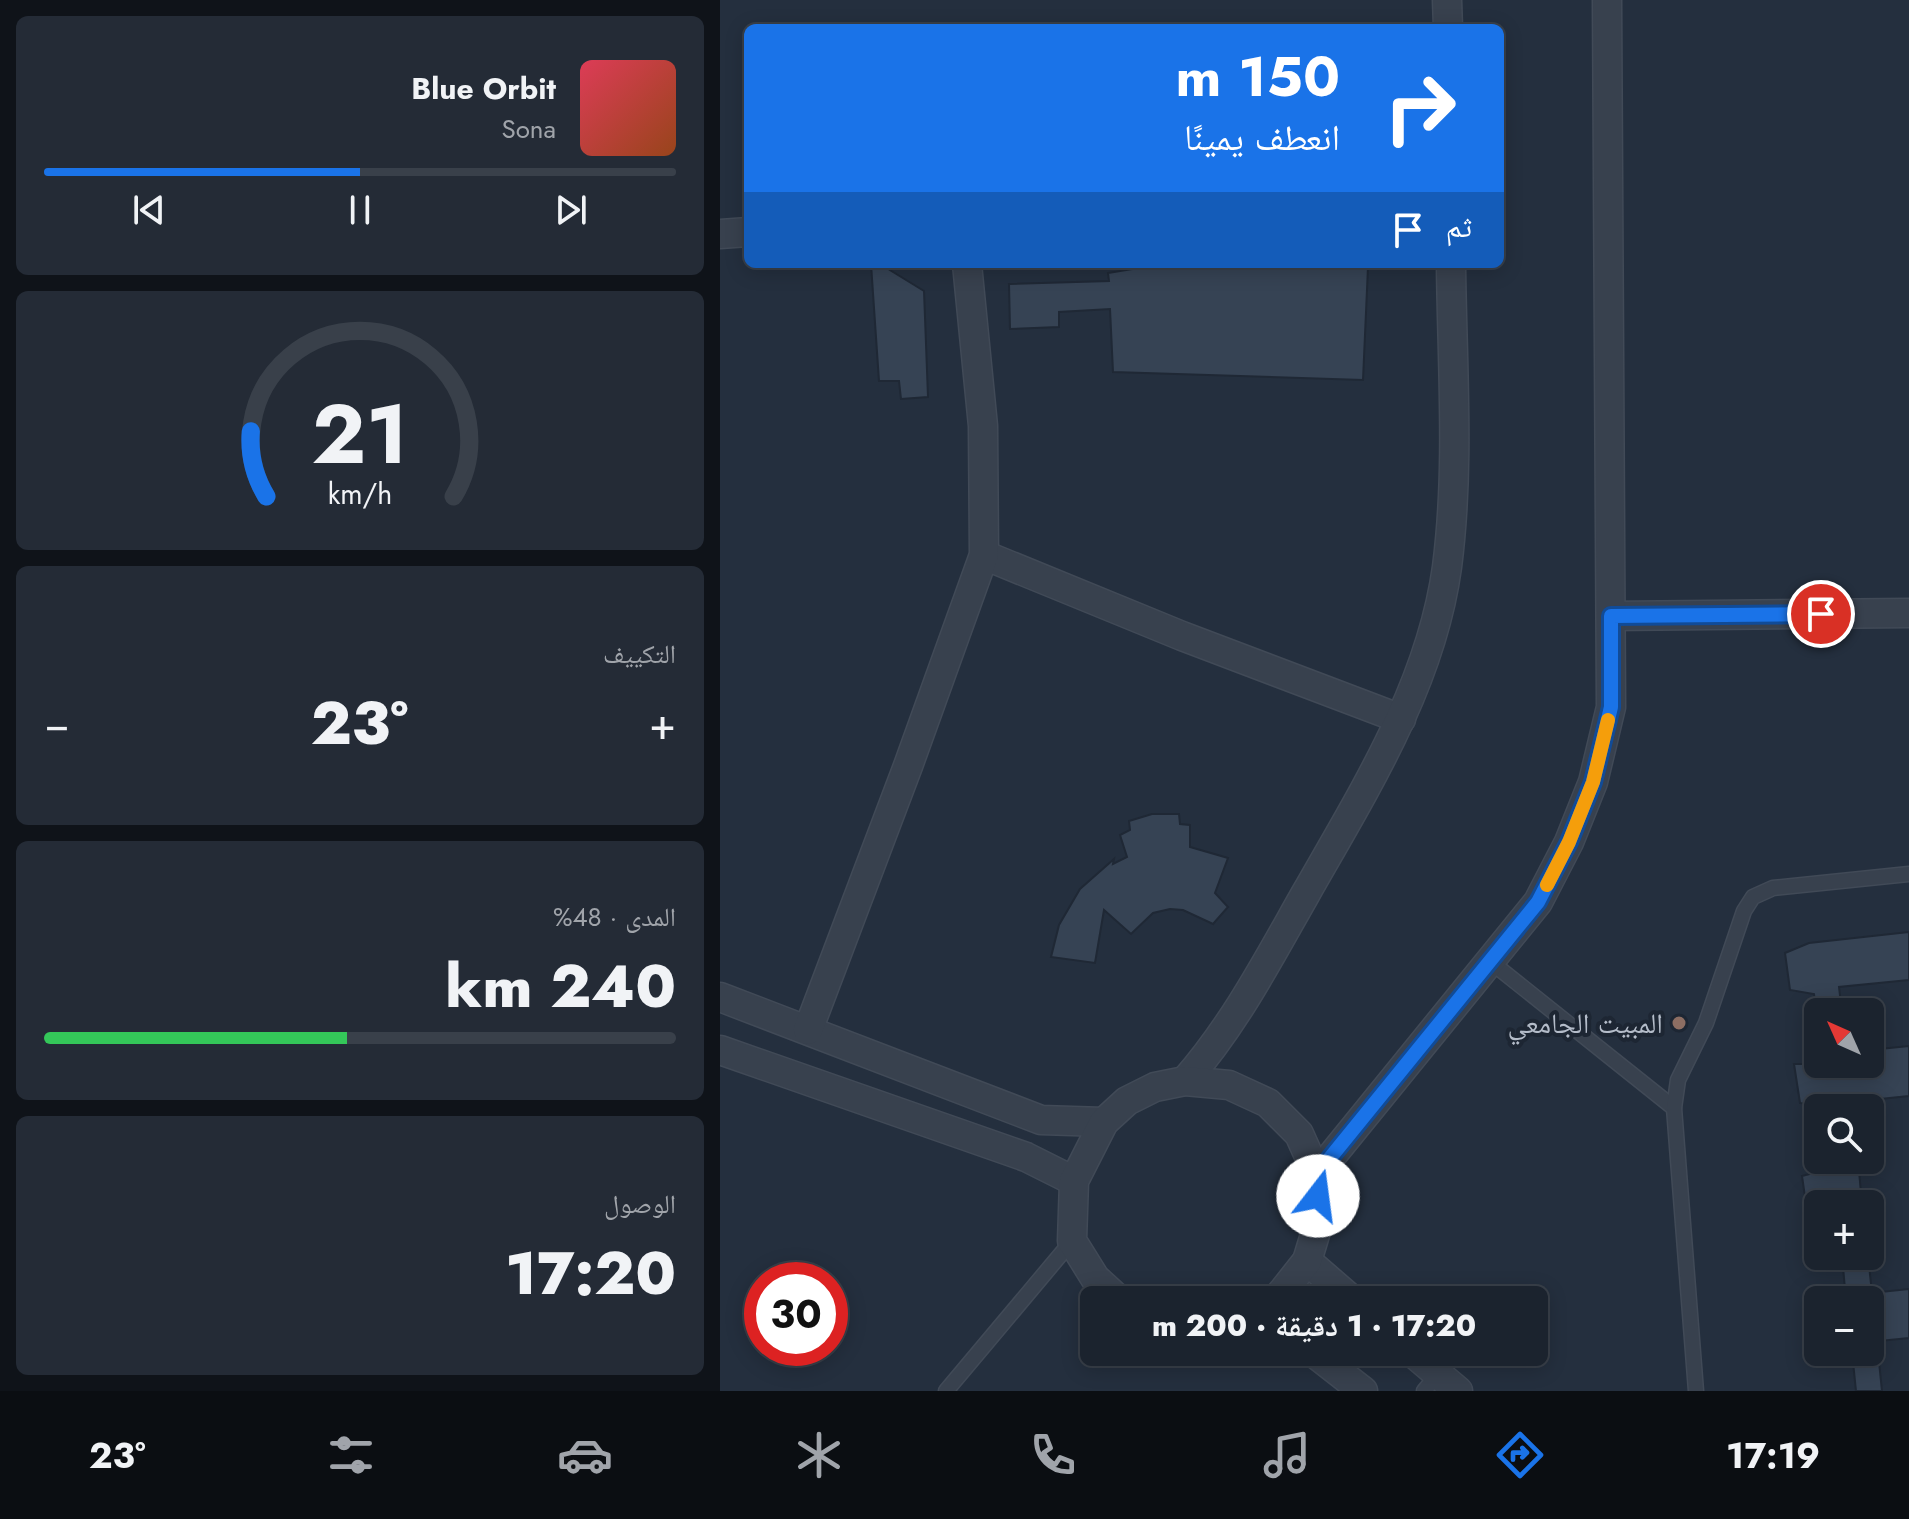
<!DOCTYPE html>
<html lang="ar">
<head>
<meta charset="utf-8">
<style>
  :root { --surface:#1b232e; --page:#242b36; --text:#f1f3f6; --muted:#a0a4aa; --line:#39404a; --accent:#1a73e8 }
  body { margin:0; font-family:Jost,"Noto Naskh Arabic",sans-serif; background:var(--page); color:var(--text); direction:rtl; height:100vh; display:flex; flex-direction:column; font-size:30px; white-space:nowrap }
  * { box-sizing:border-box; margin:0 }
  p { font-size:26px; color:var(--muted) }
  .icon { flex:none; width:44px; height:44px; fill:none; stroke:currentColor; stroke-width:2; stroke-linecap:round; stroke-linejoin:round }
  .map { position:relative; flex:1; overflow:hidden; direction:ltr }
  .sheet { display:flex; flex-direction:column; gap:16px; padding:16px; background:#0f1319; width:720px }
  .sheet>* { flex:none }
  .guide { position:absolute; left:24px; top:24px; width:760px; height:244px; border-radius:12px; box-shadow:0 4px 20px #0003,0 0 0 2px var(--line); direction:rtl; background:#1a73e8; color:#fff; overflow:hidden }
  .needle { width:52px; rotate:315deg }
  .tools { position:absolute; left:1084px; top:998px; display:grid; gap:16px }
  .tools a { display:grid; place-items:center; width:80px; height:80px; border-radius:12px; background:var(--surface); box-shadow:0 4px 20px #0003,0 0 0 2px var(--line); font-size:40px }
  .speed { position:absolute; left:24px; top:1262px; display:flex; gap:16px; font-size:40px; font-weight:700; text-align:center }
  .speed>* { display:grid; place-content:center; width:104px; height:104px; border-radius:50%; background:var(--surface); box-shadow:0 4px 20px #0003,0 0 0 2px var(--line); line-height:1 }
  .speed .limit { border:12px solid #d22; background:#fff; color:#111 }
  .pin { position:absolute; display:grid; place-items:center; width:68px; height:68px; color:#fff; margin:-34px; border:4px solid #fff; border-radius:50%; box-shadow:0 2px 8px #0007 }
  .me { position:absolute; width:88px; margin:-44px; rotate:15deg; stroke-linejoin:round; filter:drop-shadow(0 0 6px #0008) }
  .turn { display:flex; align-items:center; gap:28px; height:168px; padding:0 32px; font-size:36px }
  .turn .icon { width:104px; height:104px; stroke-width:2.5 }
  .turn b { display:block; font-size:56px; line-height:68px }
  .then { display:flex; align-items:center; height:76px; padding:0 32px; background:#0003; gap:16px; font-size:30px }
  .big { font-size:60px; font-weight:800; line-height:1.1 }
  .sheet .widget { flex:1; display:flex; flex-direction:column; justify-content:center; gap:12px; min-width:0; padding:0 28px; border-radius:12px; background:var(--page) }
  .sheet .dial { align-items:center; gap:0 }
  .dial svg { height:208px; overflow:visible; fill:none; stroke:var(--line); stroke-width:7; stroke-linecap:round; text-anchor:middle }
  .dial text { fill:var(--text); stroke:none }
  .song { display:flex; align-items:center; gap:24px }
  .cover { width:96px; height:96px; border-radius:12px; background:linear-gradient(135deg,hsl(350 70% 55%),hsl(20 70% 35%)) }
  .played { height:8px; border-radius:4px; background:linear-gradient(90deg,var(--accent) 50%,var(--line) 50%) }
  .keys { display:flex; justify-content:space-around; direction:ltr }
  .heat { display:flex; justify-content:space-between; align-items:center; font-size:44px; direction:ltr }
  .charge { height:12px; border-radius:6px; background:linear-gradient(90deg,#34c759 48%,var(--line) 0) }
  .trip { position:absolute; left:360px; top:1286px; width:468px; height:80px; border-radius:12px; background:var(--surface); box-shadow:0 4px 20px #0003,0 0 0 2px var(--line); font-weight:800; line-height:80px; text-align:center; direction:rtl }
  .dock { display:flex; height:128px; justify-content:space-around; align-items:center; background:#0b0e12; color:var(--muted) }
  .dock .icon { width:56px; height:56px }
  .dock .current { color:var(--accent) }
  .dock b { font-size:36px; color:var(--text) }
  main { display:flex; flex:1; min-height:0 }
  .map>svg:first-child { display:block }
</style>
</head>
<body>
<main>
<div class="map">
<svg width="1189" height="1391" viewBox="0 0 1189 1391">
  <rect width="100%" height="100%" fill="#242f3e"/>
  <g fill="#364354" stroke="#1f2835" stroke-width="2">
    <path d="M 151,264 L 160,264 L 204,291 L 208,397 L 181,399 L 179,381 L 159,381 Z"/>
    <path d="M 413,264 L 627,264 L 648,267 L 643,380 L 393,372 L 390,309 L 339,312 L 339,327 L 290,329 L 289,284 L 389,281 L 388,273 L 413,269 Z"/>
    <path d="M 432,814 L 459,814 L 460,824 L 470,825 L 470,847 L 508,858 L 495,893 L 508,907 L 493,924 L 463,910 L 450,909 L 433,913 L 411,934 L 384,910 L 375,963 L 331,957 L 339,925 L 360,889 L 394,859 L 393,864 L 407,857 L 400,835 L 410,830 L 409,821 Z"/>
    <path d="M 1189,932 L 1189,980 L 1119,987 L 1122,1012 L 1096,1012 L 1094,994 L 1070,990 L 1065,953 L 1089,943 Z"/>
    <path d="M 1189,1046 L 1189,1096 L 1132,1102 L 1132,1108 L 1106,1108 L 1105,1104 L 1080,1103 L 1074,1064 L 1150,1064 L 1150,1050 Z"/>
    <path d="M 1111,1160 L 1138,1160 L 1142,1204 L 1086,1204 L 1082,1176 L 1112,1168 Z"/>
    <path d="M 1122,1256 L 1148,1256 L 1152,1293 L 1189,1289 L 1189,1338 L 1150,1342 L 1150,1300 L 1126,1300 Z"/>
    <path d="M 1132,1352 L 1158,1352 L 1162,1391 L 1136,1391 Z"/>
  </g>
  <g fill="none" stroke-linecap="round" stroke-linejoin="round">
    <g stroke="#414a57" stroke-width="17">
      <g id="lane">
        <path d="M 771,962 L 954,1108"/>
        <path d="M 226,1391 L 352,1241"/>
        <path d="M 704,1391 L 718,1374"/>
        <path d="M 976,1391 L 954,1108 L 958,1080 L 986,1023 L 1024,911 L 1033,897 L 1053,888 L 1189,874"/>
      </g>
    </g>
    <g stroke="#414a57" stroke-width="31">
      <g id="street">
        <path d="M 727,0 L 728,28"/>
        <path d="M 0,234 L 28,232"/>
        <path d="M 264,555 L 462,636 L 681,719"/>
        <path d="M 891,616 L 1189,613"/>
        <path d="M 0,997 L 321,1120 L 384,1122"/>
        <path d="M 88,1030 L 188,766 L 264,555 L 263,426 L 247,264"/>
        <path d="M 0,1050 L 306,1157 L 354,1181"/>
        <path d="M 465,1081 C 515,1024 549,958 586,893 C 644,791 711,685 727,567 C 740,467 732,364 731,264"/>
        <path d="M 597,1174 L 818,902 L 849,842 L 873,782 L 891,707 L 887,0"/>
        <path d="M 587,1261 L 632,1300"/>
        <path d="M 399,1300 L 375,1278 L 352,1241 L 354,1181 L 384,1122 L 407,1101 L 435,1087 L 465,1081 L 509,1085 L 548,1103 L 579,1134 L 597,1174 L 600,1218 L 587,1261 L 556,1300"/>
        <path d="M 593,1352 L 643,1391"/>
        <path d="M 692,1352 L 738,1391"/>
      </g>
    </g>
    <use href="#lane" stroke="#38414e" stroke-width="14"/>
    <use href="#street" stroke="#38414e" stroke-width="28"/>
  </g>
  <g fill="none" stroke-linecap="round" stroke-linejoin="round">
    <g stroke="#114b97" stroke-width="20">
      <path id="route" d="M 598,1196 L 597,1174 L 818,902 L 849,842 L 873,782 L 891,707 L 891,616 L 1101,614"/>
    </g>
    <use href="#route" stroke="#1a73e8" stroke-width="14"/>
    <path stroke="#f59e0b" stroke-width="14" d="M 827,885 L 849,842 L 873,782 L 888,720"/>
  </g>
  <circle fill="#8d6e63" stroke="#1d2633" stroke-width="3" cx="959" cy="1023" r="8"/>
  <g text-anchor="middle" stroke-width="8" stroke-linejoin="round" paint-order="stroke">
    <g font-size="28" fill="#b4bcc9" stroke="#1d2633" text-anchor="end">
      <text x="943" y="1033">المبيت الجامعي</text>
    </g>
  </g>
</svg>
<div class="tools">
<a><svg class="needle" viewBox="-14 -14 28 28"><path d="M0-13l5 13h-10z" fill="#e53935"/><path d="M0 13l5-13h-10z" fill="#a0a4aa"/></svg></a>
<a><svg class="icon" aria-label="search" viewBox="0 0 24 24"><circle cx="10" cy="10" r="6"/><path d="M15 15l6 6"/></svg></a>
<a>+</a>
<a>−</a>
</div>
<div class="speed"><div class="limit">30</div></div>
<div class="pin" style="left:1101px;top:614px;background:#d93025"><svg class="icon" aria-label="arrive" viewBox="0 0 24 24"><path d="M6 21V4h12l-3 4 3 4H6"/></svg></div>
<svg class="me" style="left:598px;top:1196px" viewBox="-20 -20 40 40"><circle r="19" fill="#fff"/><path d="M0-13L10 11 0 6-10 11z" fill="#1a73e8"/></svg>
<div class="trip">17:20 · 1 دقيقة · 200 m</div>
<div class="guide">
<div class="turn"><svg class="icon" aria-label="right" viewBox="0 0 24 24"><path d="M7 20v-9h11M14 6l5 5-5 5"/></svg><div><b>150 m</b>انعطف يمينًا</div></div>
<div class="then">ثم<svg class="icon" aria-label="arrive" viewBox="0 0 24 24"><path d="M6 21V4h12l-3 4 3 4H6"/></svg></div>
</div>
</div>
<section class="sheet">
<div class="widget">
<div class="song"><i class="cover"></i><div><b>Blue Orbit</b><p>Sona</p></div></div>
<div class="played"></div>
<div class="keys"><svg class="icon" aria-label="previous" viewBox="0 0 24 24"><path d="M18 5L8 12l10 7zM5 5v14"/></svg><svg class="icon" aria-label="pause" viewBox="0 0 24 24"><path d="M8 5v14M16 5v14"/></svg><svg class="icon" aria-label="next" viewBox="0 0 24 24"><path d="M6 5l10 7-10 7zM19 5v14"/></svg></div>
</div>
<div class="widget dial"><svg viewBox="0 0 100 80">
<path d="M14 69A42 42 0 1 1 86 69"/>
<path d="M14 69A42 42 0 0 1 8 44" stroke="#1a73e8"/>
<text x="50" y="56" font-size="32" font-weight="700">21</text>
<text x="50" y="72" font-size="11">km/h</text>
</svg></div>
<div class="widget"><p>التكييف</p>
<div class="heat"><a>−</a><b class="big">23°</b><a>+</a></div>
</div>
<div class="widget"><p>المدى · 48%</p><b class="big">240 km</b><div class="charge"></div></div>
<div class="widget"><p>الوصول</p><b class="big">17:20</b></div>
</section>
</main>
<nav class="dock">
<b>17:19</b>
<svg class="icon current" aria-label="directions" viewBox="0 0 24 24"><path d="M12 3l9 9-9 9-9-9zM9 14v-3h6M13 9l2 2-2 2"/></svg>
<svg class="icon" aria-label="music" viewBox="0 0 24 24"><path d="M9 18V5l10-2v13"/><circle cx="6" cy="18" r="3"/><circle cx="16" cy="16" r="3"/></svg>
<svg class="icon" aria-label="phone" viewBox="0 0 24 24"><path d="M5 4h4l2 5-3 2q2 4 5 5l2-3 5 2v4C11 20 4 13 5 4z"/></svg>
<svg class="icon" aria-label="climate" viewBox="0 0 24 24"><path d="M12 3v18M4 7l16 10M4 17L20 7"/></svg>
<svg class="icon" aria-label="car" viewBox="0 0 24 24"><path d="M5 17H2v-5l4-1 3-4h7l3 4 3 1v5h-3M9 17h6M6 11h13"/><circle cx="7" cy="17" r="2"/><circle cx="17" cy="17" r="2"/></svg>
<svg class="icon" aria-label="filters" viewBox="0 0 24 24"><path d="M4 7h16M4 17h16"/><circle cx="9" cy="7" r="2"/><circle cx="15" cy="17" r="2"/></svg>
<b>23°</b>
</nav>
</body>
</html>
